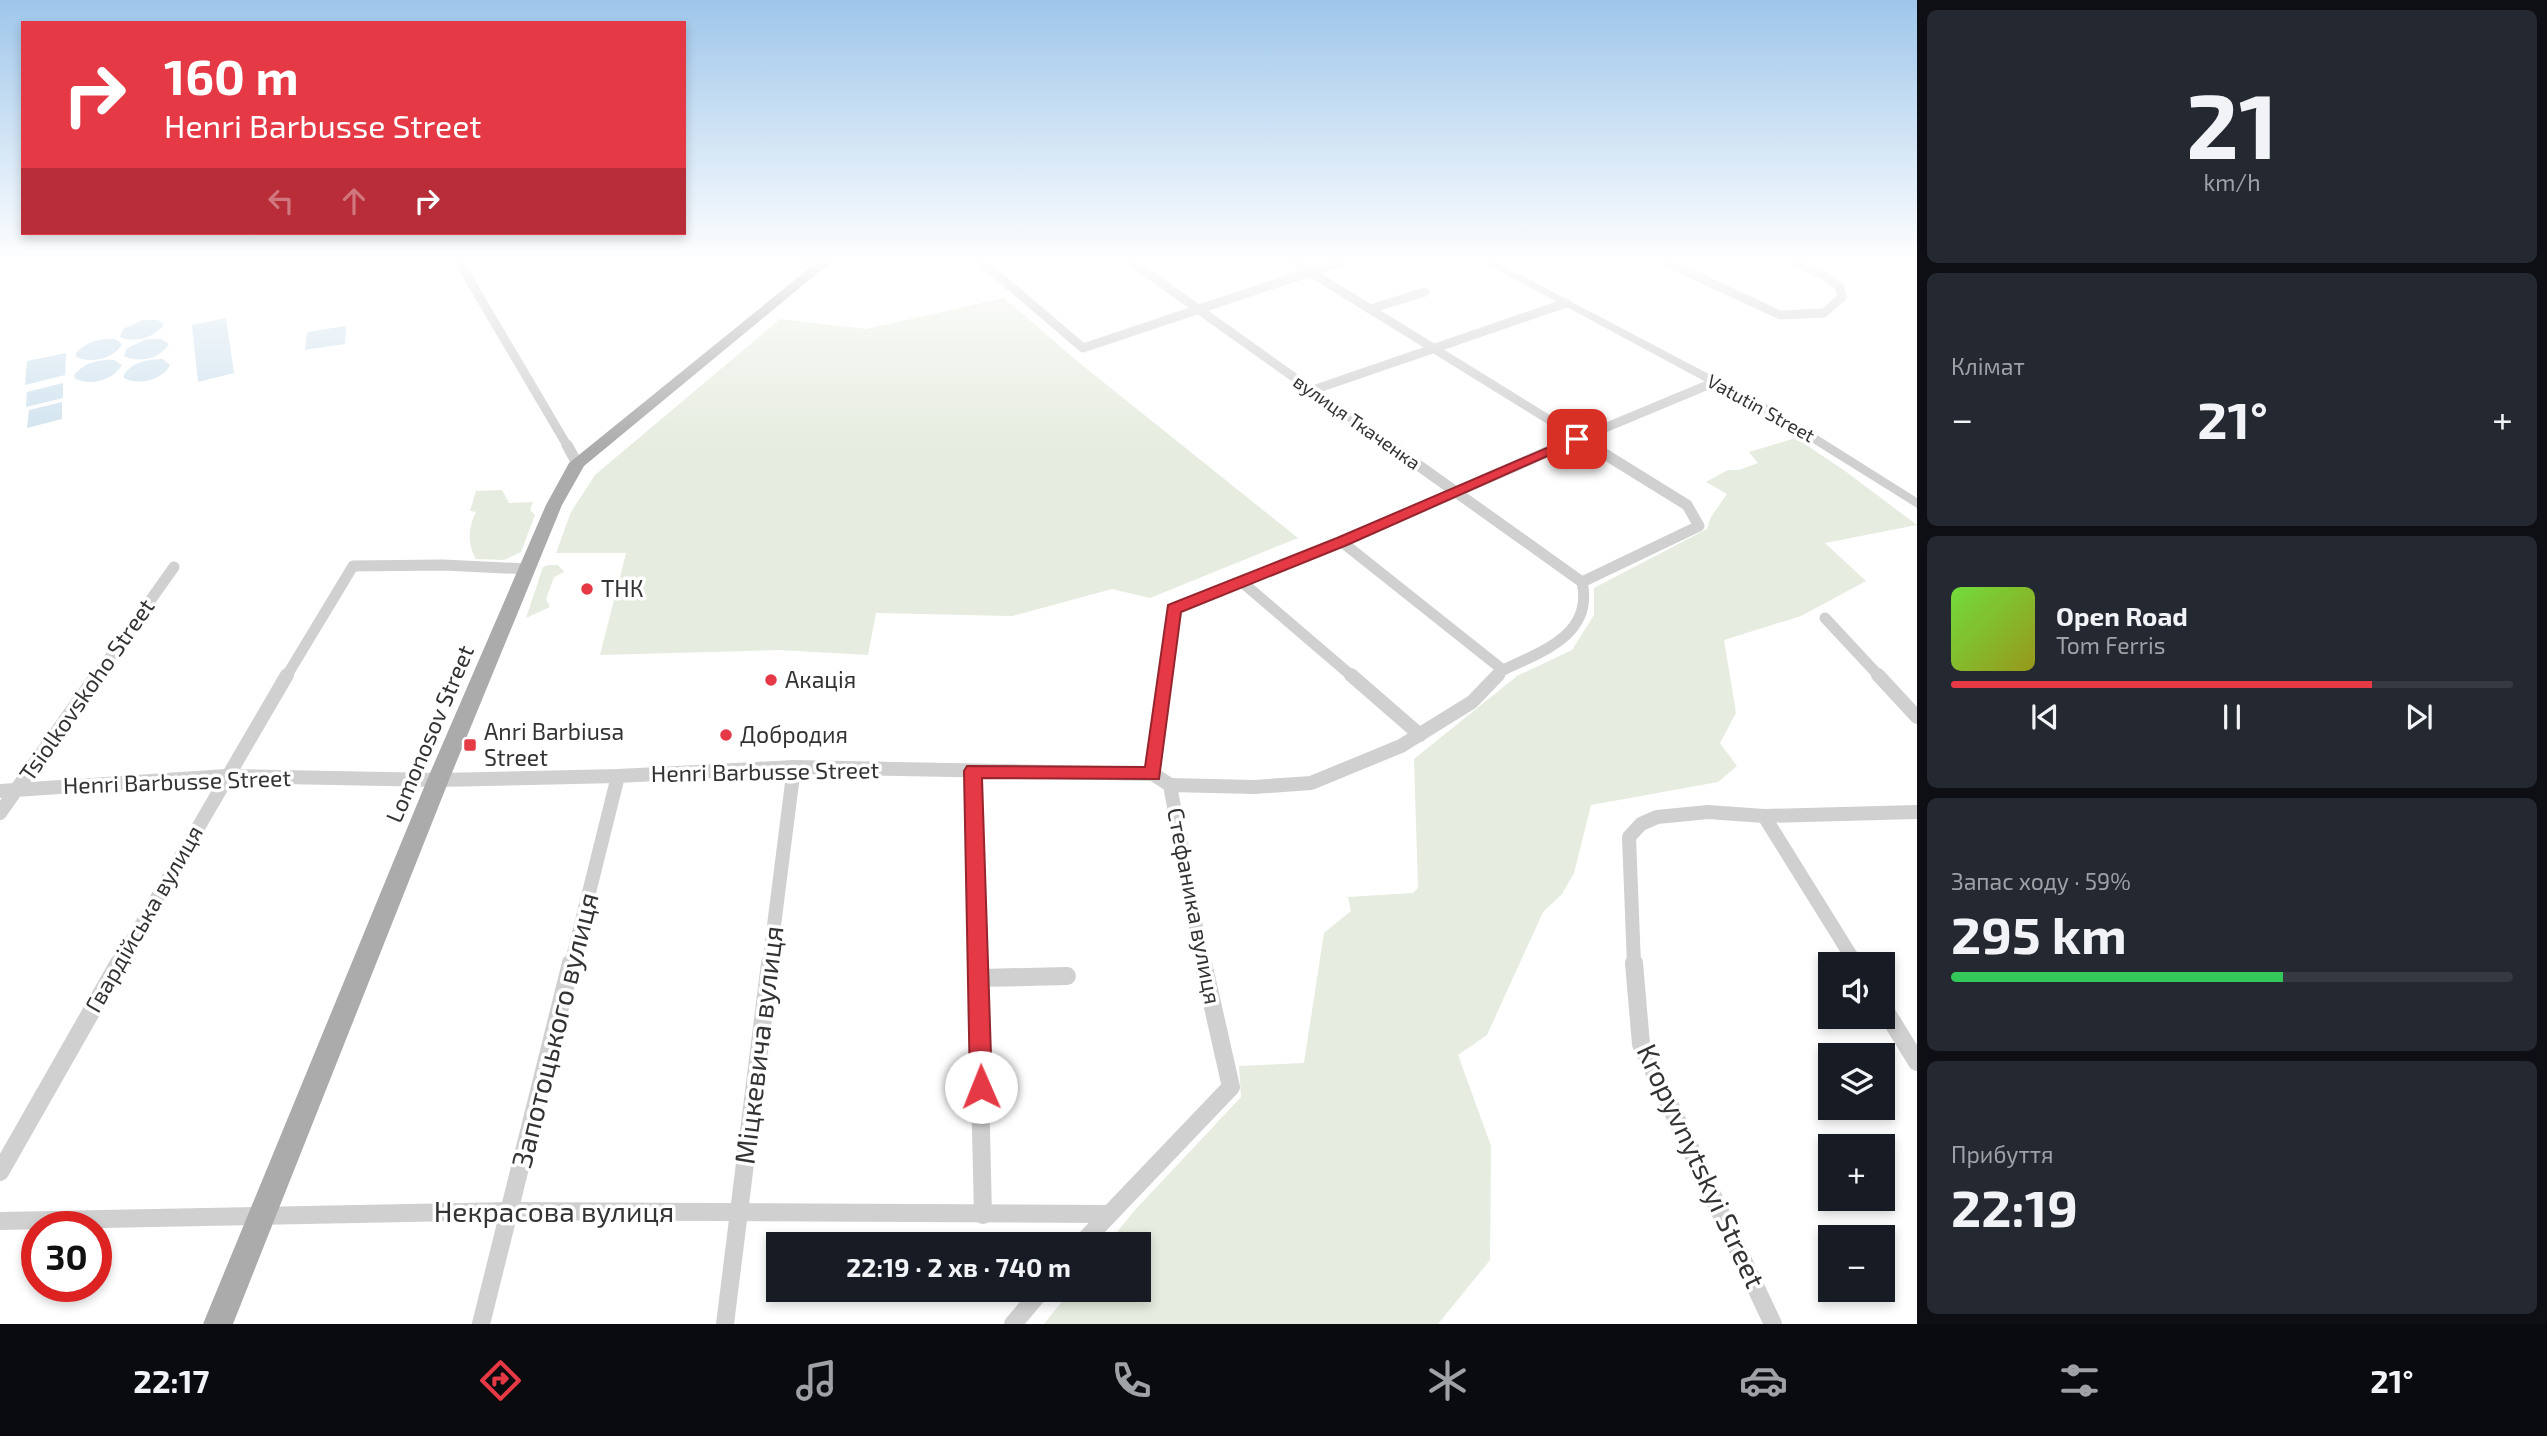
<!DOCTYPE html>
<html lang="uk">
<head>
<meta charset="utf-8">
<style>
  :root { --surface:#171b24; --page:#242831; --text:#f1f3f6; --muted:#9ea1a6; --line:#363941; --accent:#e63946 }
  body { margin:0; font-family:"Exo 2",sans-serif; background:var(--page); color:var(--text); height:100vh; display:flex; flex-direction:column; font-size:26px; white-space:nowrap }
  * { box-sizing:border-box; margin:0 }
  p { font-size:23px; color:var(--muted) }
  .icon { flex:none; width:38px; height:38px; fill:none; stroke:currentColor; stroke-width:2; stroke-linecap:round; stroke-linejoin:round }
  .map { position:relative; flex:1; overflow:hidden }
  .side { display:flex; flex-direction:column; gap:10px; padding:10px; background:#0d0f14; width:630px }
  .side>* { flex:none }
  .banner { position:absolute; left:21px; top:21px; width:665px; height:214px; border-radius:0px; box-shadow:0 4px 10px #0003; background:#e63946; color:#fff; overflow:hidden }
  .tools { position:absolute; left:1818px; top:952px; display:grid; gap:14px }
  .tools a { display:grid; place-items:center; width:77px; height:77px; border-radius:0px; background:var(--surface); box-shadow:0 4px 10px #0003; font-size:35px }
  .speed { position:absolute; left:21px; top:1211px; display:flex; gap:14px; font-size:35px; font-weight:700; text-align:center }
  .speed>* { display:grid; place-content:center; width:91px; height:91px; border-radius:50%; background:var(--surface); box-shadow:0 4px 10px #0003; line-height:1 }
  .speed .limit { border:10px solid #d22; background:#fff; color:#111 }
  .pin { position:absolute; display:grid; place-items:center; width:60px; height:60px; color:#fff; margin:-30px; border-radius:14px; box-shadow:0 4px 10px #0006 }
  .me { position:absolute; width:77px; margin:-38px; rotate:359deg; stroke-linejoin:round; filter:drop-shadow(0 0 5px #0008) }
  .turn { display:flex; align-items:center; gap:24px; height:147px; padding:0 28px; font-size:32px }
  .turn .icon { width:91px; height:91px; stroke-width:2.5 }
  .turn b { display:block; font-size:49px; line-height:60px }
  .lanes { display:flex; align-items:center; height:66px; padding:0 28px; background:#0003; justify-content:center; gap:35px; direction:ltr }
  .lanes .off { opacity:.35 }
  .big { font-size:52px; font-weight:700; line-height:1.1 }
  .side .widget { flex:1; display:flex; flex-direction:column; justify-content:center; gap:10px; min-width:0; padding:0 24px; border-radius:10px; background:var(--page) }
  .side .dial { align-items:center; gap:0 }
  .dial b { font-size:91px; line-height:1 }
  .song { display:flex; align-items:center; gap:21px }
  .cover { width:84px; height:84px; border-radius:10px; background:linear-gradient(135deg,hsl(100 70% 55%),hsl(60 70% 35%)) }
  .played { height:7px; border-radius:4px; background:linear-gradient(90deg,var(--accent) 75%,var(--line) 75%) }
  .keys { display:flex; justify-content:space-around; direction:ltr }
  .heat { display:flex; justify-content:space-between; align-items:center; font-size:38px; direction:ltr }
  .charge { height:10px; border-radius:5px; background:linear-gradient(90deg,#34c759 59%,var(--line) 0) }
  .trip { position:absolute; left:766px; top:1232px; width:385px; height:70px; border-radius:0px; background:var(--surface); box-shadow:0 4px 10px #0003; font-weight:700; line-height:70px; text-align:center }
  .tabs { display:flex; height:112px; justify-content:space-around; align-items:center; background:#090b0e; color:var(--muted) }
  .tabs .icon { width:49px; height:49px }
  .tabs .active { color:var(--accent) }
  .tabs b { font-size:32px; color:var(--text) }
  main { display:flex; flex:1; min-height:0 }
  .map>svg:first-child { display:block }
</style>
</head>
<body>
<main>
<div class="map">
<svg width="1917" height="1324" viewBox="0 0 1917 1324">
  <rect width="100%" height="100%" fill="#fff"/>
  <g fill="#e6ecdf">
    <path d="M 1004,298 L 1077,361 L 1298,538 L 1150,598 L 1112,589 L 1012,616 L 876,613 L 868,655 L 779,650 L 600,655 L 626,553 L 556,553 L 571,512 L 595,475 L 780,319 L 866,329 Z"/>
    <path d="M 1796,438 L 1845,471 L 1917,525 L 1825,543 L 1866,581 L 1801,616 L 1724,640 L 1736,713 L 1720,743 L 1737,766 L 1718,782 L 1591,805 L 1574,873 L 1562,894 L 1543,912 L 1487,1035 L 1458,1055 L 1491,1146 L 1490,1260 L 1438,1324 L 1044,1324 L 1071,1290 L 1139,1290 L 1139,1244 L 1107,1244 L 1135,1210 L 1241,1097 L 1239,1066 L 1304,1063 L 1324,933 L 1351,911 L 1348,897 L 1413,893 L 1418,888 L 1414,759 L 1517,676 L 1572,650 L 1594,615 L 1594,588 L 1707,529 L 1711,517 L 1727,494 L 1706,482 L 1728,470 L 1739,470 L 1758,463 L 1749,452 Z"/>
    <path d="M 502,490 L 509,503 L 533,502 L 530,510 L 535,515 L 521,552 L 504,560 L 476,559 C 467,544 468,527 476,512 L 470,511 L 476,491 Z"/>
    <path d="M 548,565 L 558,565 L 564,572 L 554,577 L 546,599 L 550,607 L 526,618 L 543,567 Z"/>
  </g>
  <g fill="#cfe2ee">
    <path d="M 226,318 L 234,373 L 198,382 L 192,325 Z"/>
    <path d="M 143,320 L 157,320 L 164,324 C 156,338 134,343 120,337 L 123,329 Z"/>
    <path d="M 346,326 L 345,344 L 305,350 L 307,332 Z"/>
    <path d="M 115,339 L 122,344 C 114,359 91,364 76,357 L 76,353 C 86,342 101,338 115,339 Z"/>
    <path d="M 147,339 L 161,339 L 169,344 C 161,358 139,364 124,356 L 127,348 Z"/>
    <path d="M 66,353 L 65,375 L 25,385 L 27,361 Z"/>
    <path d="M 163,359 L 170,365 C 163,380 138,386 124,378 L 124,374 C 133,362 148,359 163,359 Z"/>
    <path d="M 114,360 L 122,365 C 114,380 89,387 75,378 L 74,375 C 84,363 99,359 114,360 Z"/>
    <path d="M 63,383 L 63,398 L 26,407 L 27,392 Z"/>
    <path d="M 62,402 L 62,419 L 27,428 L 29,410 Z"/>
  </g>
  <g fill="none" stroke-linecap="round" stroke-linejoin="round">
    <g stroke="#d0d0d0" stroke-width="9">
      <path d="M 459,262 L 568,447"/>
      <path d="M 807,262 L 820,266"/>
      <path d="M 982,262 L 1083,348 L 1340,262"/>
      <path d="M 1132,262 L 1392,447"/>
      <path d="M 1294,262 L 1593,447"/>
      <path d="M 1666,262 L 1780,315 L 1824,313 L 1842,297 L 1840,287 L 1823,275 L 1795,262"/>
      <path d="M 1370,309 L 1425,292"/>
      <path d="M 1313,390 L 1566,303"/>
      <path d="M 1559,447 L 1715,382"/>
    </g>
    <g stroke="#d0d0d0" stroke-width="11">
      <path d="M 567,445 L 577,463"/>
      <path d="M 1390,445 L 1582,582"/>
      <path d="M 1342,542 L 1503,670"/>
      <path d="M 1242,582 L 1353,677"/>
      <path d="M 1582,582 L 1699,526 L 1687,505 L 1590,445"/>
      <path d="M 1825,618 L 1880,677"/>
      <path d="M 96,677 L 174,567"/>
      <path d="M 286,677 L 353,566 L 443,565 L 528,569"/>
      <path d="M 1165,677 L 1174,609 L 1342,542 L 1563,445"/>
      <path d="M 1496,677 L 1503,670 C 1541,652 1594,635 1582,582"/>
    </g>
    <g stroke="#d0d0d0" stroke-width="14">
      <path d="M 1166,675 L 1153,774 L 1170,785 L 1203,965"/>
      <path d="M 1351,675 L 1420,735"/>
      <path d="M 1878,675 L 1917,717"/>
      <path d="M 973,771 L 977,965"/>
      <path d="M 1170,785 L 1254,787 L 1311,783 L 1401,746 L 1472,702 L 1498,675"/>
      <path d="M 0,791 L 226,776 L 438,780 L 618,776 L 794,767 L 1153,774"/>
      <path d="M 0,813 L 97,675"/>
      <path d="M 1764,816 L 1856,964"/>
      <path d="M 118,965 L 287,675"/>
      <path d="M 571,965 L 618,776"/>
      <path d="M 769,965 L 794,767"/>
      <path d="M 1634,965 L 1629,837 L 1641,824 L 1657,817 L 1708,812 L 1764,816 L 1917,812"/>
    </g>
    <g stroke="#d0d0d0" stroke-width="18">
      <path d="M 977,963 L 983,1215"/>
      <path d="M 1634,963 L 1641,1044 L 1773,1324"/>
      <path d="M 980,978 L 1067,976"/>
      <path d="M 1883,1007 L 1917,1062"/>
      <path d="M 0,1172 L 119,963"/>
      <path d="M 0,1221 L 511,1211 L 1107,1214"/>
      <path d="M 1081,1244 L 1231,1087 L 1203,963"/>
      <path d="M 481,1324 L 571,963"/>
      <path d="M 725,1324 L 770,963"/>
      <path d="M 1013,1324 L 1042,1290"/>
    </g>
    <path fill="#d0d0d0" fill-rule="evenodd" d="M 1483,262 L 1496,262 L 1779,411 L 1917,498 L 1917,508 L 1771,417 Z"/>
    <path fill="#ababab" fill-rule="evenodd" d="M 817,262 L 831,262 L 584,466 L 562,505 L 449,780 L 233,1324 L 203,1324 L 427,780 L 546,505 L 569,463 Z"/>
  </g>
  <linearGradient id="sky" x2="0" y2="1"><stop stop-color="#9ec6ea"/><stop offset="0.58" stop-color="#fff"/><stop offset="1" stop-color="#fff" stop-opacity="0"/></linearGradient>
  <rect width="1917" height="448" fill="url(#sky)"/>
  <path fill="#e63946" stroke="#96252e" stroke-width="2" d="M 1577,435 L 1581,436 L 1581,441 L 1347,545 L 1181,612 L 1159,779 L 982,778 L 992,1087 L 989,1095 L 981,1098 L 973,1095 L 970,1087 L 964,771 L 967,766 L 1145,767 L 1168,605 L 1337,538 Z"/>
  <g fill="#e63946" stroke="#fff" stroke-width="2.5">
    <circle cx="587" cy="589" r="7"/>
    <circle cx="771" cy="680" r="7"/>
    <circle cx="726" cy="735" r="7"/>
    <rect x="463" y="738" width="14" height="14" rx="3.5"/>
  </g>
  <g text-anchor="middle" stroke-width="7" stroke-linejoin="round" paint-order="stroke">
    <g font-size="19" fill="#333" stroke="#fff">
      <text transform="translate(1761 408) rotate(29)" y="7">Vatutin Street</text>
      <text transform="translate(1357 422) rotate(35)" y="7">вулиця Ткаченка</text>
    </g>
    <g font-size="23" fill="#333" stroke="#fff" text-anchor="start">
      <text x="601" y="597">ТНК</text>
      <text x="785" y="688">Акація</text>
      <text x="484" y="740">Anri Barbiusa<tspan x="484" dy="26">Street</tspan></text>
      <text x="740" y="743">Добродия</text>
    </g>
    <g font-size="23" fill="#333" stroke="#fff">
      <text transform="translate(87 690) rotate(-55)" y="8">Tsiolkovskoho Street</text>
      <text transform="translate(430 734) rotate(-67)" y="8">Lomonosov Street</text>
      <text transform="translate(765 772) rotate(-1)" y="8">Henri Barbusse Street</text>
      <text transform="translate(177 782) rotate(-2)" y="8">Henri Barbusse Street</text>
      <text transform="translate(1194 906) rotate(79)" y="8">Стефаника вулиця</text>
      <text transform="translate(144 919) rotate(-60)" y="8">Гвардійська вулиця</text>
    </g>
    <g font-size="28" fill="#333" stroke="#fff">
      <text transform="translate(555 1030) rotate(-76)" y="10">Запотоцького вулиця</text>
      <text transform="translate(759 1045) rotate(-83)" y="10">Міцкевича вулиця</text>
      <text transform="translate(1701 1166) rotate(65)" y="10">Kropyvnytskyi Street</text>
      <text x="554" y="1222">Некрасова вулиця</text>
    </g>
  </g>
</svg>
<div class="tools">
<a><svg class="icon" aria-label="sound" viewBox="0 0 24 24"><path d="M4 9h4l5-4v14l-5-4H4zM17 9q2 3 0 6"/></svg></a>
<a><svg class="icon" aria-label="layers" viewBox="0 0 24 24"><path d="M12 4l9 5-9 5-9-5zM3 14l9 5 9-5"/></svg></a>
<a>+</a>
<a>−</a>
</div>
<div class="speed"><div class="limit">30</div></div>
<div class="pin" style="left:1577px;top:439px;background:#d93025"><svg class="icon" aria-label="arrive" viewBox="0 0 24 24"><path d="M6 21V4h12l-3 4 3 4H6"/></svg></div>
<svg class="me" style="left:981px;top:1087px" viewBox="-20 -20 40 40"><circle r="19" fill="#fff"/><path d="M0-13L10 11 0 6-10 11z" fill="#e63946"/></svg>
<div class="trip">22:19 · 2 хв · 740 m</div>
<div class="banner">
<div class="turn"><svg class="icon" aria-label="right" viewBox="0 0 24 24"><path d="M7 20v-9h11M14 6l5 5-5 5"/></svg><div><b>160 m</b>Henri Barbusse Street</div></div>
<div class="lanes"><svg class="icon off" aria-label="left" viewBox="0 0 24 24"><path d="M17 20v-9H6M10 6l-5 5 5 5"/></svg><svg class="icon off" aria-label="ahead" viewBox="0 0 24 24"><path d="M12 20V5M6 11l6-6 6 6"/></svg><svg class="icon" aria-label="right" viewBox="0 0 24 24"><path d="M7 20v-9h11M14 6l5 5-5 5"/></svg></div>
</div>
</div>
<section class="side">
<div class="widget dial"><b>21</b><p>km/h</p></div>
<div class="widget"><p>Клімат</p>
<div class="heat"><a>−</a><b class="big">21°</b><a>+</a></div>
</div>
<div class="widget">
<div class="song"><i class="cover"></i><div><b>Open Road</b><p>Tom Ferris</p></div></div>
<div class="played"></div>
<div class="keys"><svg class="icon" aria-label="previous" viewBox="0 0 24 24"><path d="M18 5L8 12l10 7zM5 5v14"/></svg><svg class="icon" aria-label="pause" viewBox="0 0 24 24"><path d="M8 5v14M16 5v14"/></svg><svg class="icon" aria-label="next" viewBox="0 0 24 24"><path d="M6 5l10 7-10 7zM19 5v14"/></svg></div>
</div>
<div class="widget"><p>Запас ходу · 59%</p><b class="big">295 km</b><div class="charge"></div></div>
<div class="widget"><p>Прибуття</p><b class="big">22:19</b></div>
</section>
</main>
<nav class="tabs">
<b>22:17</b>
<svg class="icon active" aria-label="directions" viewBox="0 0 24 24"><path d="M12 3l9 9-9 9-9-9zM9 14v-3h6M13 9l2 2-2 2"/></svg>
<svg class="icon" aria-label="music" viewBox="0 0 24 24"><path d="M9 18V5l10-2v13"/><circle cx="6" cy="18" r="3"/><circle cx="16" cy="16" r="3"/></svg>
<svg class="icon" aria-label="phone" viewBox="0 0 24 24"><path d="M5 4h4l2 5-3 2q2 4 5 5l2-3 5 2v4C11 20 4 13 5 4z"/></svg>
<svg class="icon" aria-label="climate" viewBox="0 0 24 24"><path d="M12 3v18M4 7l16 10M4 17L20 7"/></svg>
<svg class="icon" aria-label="car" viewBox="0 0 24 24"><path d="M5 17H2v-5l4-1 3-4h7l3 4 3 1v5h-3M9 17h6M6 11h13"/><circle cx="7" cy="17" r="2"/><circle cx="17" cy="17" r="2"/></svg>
<svg class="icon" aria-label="filters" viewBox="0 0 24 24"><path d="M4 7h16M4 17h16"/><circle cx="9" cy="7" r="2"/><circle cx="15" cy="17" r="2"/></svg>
<b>21°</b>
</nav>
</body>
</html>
